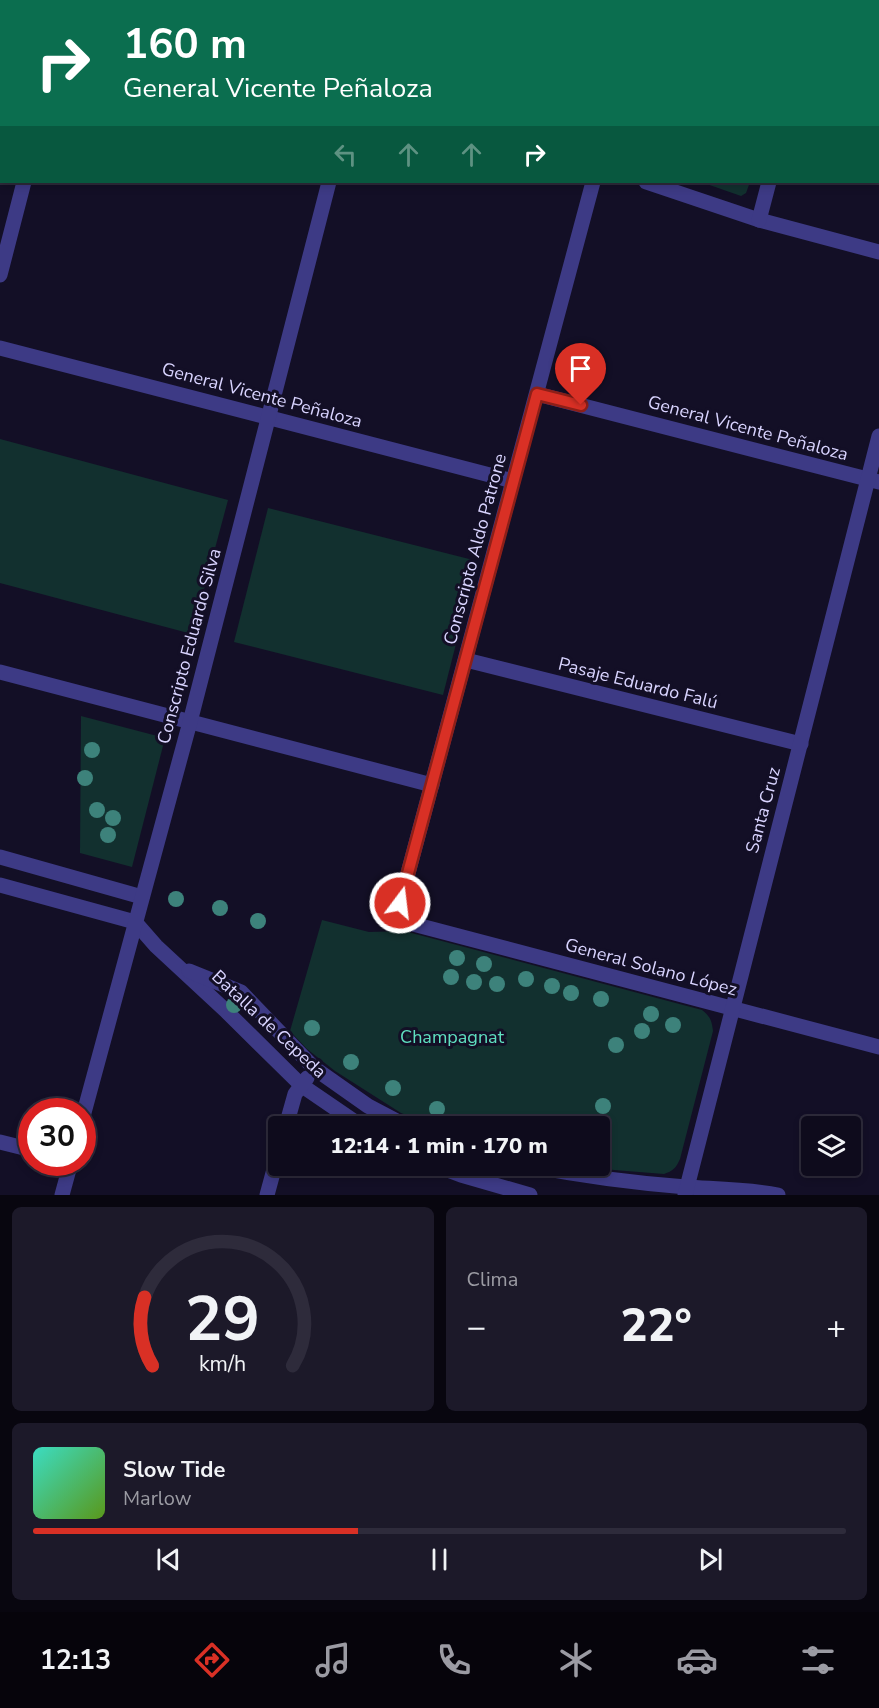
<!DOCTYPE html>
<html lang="es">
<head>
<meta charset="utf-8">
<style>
  :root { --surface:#0e0b1c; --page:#1c1929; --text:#f1f3f6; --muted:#9b9ba3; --line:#2e2b3b; --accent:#d93025 }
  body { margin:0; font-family:"Nunito Sans",sans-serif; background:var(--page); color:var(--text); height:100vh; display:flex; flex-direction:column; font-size:22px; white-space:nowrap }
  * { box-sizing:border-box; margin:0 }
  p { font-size:20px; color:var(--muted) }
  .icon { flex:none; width:33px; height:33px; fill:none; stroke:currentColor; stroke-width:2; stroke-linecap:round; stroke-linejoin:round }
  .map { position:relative; height:1195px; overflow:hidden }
  .details { display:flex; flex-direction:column; gap:12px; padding:12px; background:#08060f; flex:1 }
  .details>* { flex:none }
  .top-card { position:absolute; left:0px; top:0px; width:879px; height:183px; box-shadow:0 3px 9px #0003,0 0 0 2px var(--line); background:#0b6e4f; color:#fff; overflow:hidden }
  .controls { position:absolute; left:801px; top:1116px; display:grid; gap:12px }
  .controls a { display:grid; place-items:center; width:60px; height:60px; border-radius:6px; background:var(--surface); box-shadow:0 3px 9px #0003,0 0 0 2px var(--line); font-size:30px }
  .speed { position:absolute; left:18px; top:1098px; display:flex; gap:12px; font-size:30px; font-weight:700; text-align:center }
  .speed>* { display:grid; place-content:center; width:78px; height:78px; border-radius:50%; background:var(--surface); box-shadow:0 3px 9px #0003,0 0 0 2px var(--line); line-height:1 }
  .speed .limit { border:9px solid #d22; background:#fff; color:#111 }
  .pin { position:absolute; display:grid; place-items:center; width:51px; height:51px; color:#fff; margin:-62px -26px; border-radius:50% 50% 50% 0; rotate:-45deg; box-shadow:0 0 6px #0007 }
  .pin .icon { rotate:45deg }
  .me { position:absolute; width:66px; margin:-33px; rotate:15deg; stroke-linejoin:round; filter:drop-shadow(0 0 4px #0008) }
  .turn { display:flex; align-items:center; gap:21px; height:126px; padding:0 24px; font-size:27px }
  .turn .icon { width:78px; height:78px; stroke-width:2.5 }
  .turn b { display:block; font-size:42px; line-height:51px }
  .lanes { display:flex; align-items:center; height:57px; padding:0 24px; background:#0003; justify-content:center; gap:30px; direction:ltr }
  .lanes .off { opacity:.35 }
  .big { font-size:45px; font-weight:800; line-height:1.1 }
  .details .widget { flex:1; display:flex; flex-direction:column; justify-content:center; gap:9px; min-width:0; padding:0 21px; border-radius:9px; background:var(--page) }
  .details .dial { align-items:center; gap:0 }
  .dial svg { height:156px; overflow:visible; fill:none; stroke:var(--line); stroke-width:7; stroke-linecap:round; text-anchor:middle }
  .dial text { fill:var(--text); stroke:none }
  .song { display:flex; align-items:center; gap:18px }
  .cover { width:72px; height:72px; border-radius:9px; background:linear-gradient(135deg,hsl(170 70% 55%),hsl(90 70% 35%)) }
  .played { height:6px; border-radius:3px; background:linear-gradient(90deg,var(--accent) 40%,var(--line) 40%) }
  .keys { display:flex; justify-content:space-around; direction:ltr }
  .heat { display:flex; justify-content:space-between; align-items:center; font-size:33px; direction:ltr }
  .details .tiles { flex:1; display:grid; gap:12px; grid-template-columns:1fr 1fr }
  .widget:last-child { grid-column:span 2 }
  .trip { position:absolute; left:268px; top:1116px; width:342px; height:60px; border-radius:6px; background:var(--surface); box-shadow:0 3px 9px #0003,0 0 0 2px var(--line); font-weight:800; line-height:60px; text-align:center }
  .dock { display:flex; height:96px; justify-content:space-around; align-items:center; background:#06040b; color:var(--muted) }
  .dock .icon { width:42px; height:42px }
  .dock .current { color:var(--accent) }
  .dock b { font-size:27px; color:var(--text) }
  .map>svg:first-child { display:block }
</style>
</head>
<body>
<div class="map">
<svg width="879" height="1195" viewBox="0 0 879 1195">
  <rect width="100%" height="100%" fill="#130f26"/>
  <g fill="#12302f">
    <path d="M 701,182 L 750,182 L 746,193 L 741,196 Z"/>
    <path d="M 0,439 L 228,500 L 192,634 L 0,583 Z"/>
    <path d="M 268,508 L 477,561 L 443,695 L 234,642 Z"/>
    <path d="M 81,716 L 165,738 L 132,867 L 80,853 Z"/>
    <path d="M 322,920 L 369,932 L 404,931 L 702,1010 C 710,1016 712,1021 713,1031 L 680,1159 C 676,1168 673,1171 664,1174 L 614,1170 L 587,1166 L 600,1166 L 600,1126 L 433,1126 L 401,1113 L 335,1071 L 307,1049 L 290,1031 Z"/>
  </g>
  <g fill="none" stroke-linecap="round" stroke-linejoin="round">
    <g stroke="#3d3a85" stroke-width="15">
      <path d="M 69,2 L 70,0"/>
      <path d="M 376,2 L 377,0"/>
      <path d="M 640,2 L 641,0"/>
      <path d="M 817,2 L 817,0"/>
      <path d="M 0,8 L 2,9"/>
      <path d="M 593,182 L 400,903 L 413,924 L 879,1047"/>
      <path d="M 646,182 L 759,220 L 879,252"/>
      <path d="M 759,220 L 769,182"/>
      <path d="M 0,275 L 24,182"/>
      <path d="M 0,348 L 513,481"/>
      <path d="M 537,394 L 879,482"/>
      <path d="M 466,660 L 801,744"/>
      <path d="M 0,672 L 432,785"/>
      <path d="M 0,857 L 142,897"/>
      <path d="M 0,885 L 135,922 L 156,946 L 225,1010 L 301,1085 L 361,1126"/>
      <path d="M 189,971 L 241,992 L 314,1068 L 368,1106 L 406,1126"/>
      <path d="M 82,1120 L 190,722 L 329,182"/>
      <path d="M 286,1126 L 295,1094 L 307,1078"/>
      <path d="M 0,1142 L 32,1150"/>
      <path d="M 437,1166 L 461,1175 L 530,1195"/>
      <path d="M 530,1166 C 582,1176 633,1183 686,1187 C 717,1189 748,1189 778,1195"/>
      <path d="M 62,1195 L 71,1162"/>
      <path d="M 267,1195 L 279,1151"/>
      <path d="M 685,1195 L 879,436"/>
    </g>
  </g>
  <g fill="#3d827b">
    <circle cx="92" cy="750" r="8"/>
    <circle cx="85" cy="778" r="8"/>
    <circle cx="97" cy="810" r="8"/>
    <circle cx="113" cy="818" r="8"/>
    <circle cx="108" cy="835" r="8"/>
    <circle cx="176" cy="899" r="8"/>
    <circle cx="220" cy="908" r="8"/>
    <circle cx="258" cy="921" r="8"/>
    <circle cx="457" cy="958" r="8"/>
    <circle cx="484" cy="964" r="8"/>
    <circle cx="451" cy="977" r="8"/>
    <circle cx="526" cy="979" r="8"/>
    <circle cx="474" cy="982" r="8"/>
    <circle cx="497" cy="984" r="8"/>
    <circle cx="552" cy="986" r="8"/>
    <circle cx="571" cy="993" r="8"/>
    <circle cx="601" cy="999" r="8"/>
    <circle cx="234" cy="1005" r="8"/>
    <circle cx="651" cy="1014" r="8"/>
    <circle cx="673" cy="1025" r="8"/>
    <circle cx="312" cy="1028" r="8"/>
    <circle cx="642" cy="1031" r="8"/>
    <circle cx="616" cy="1045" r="8"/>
    <circle cx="351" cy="1062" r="8"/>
    <circle cx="393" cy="1088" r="8"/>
    <circle cx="603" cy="1106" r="8"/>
    <circle cx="437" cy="1109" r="8"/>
  </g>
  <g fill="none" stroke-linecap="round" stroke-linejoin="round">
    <g stroke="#8d1f18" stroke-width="15">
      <path id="route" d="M 400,903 L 537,394 L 581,405"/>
    </g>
    <use href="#route" stroke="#d93025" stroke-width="10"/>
  </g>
  <g text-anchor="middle" stroke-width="6" stroke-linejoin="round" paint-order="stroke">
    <g font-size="18" fill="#d9d4ff" stroke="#130f26">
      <text transform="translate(262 395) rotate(15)" y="6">General Vicente Peñaloza</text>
      <text transform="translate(748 428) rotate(15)" y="6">General Vicente Peñaloza</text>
      <text transform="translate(475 549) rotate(-75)" y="6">Conscripto Aldo Patrone</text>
      <text transform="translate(189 646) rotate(-75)" y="6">Conscripto Eduardo Silva</text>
      <text transform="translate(638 683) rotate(14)" y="6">Pasaje Eduardo Falú</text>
      <text transform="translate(763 810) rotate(-75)" y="6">Santa Cruz</text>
      <text transform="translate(651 967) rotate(15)" y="6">General Solano López</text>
      <text transform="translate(269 1024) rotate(43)" y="6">Batalla de Cepeda</text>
    </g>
    <g font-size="18" fill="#5fe0c0" stroke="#130f26">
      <text x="452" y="1043">Champagnat</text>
    </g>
  </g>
</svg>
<div class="controls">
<a><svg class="icon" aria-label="layers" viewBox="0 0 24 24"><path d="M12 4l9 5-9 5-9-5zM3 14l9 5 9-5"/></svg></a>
</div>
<div class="speed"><div class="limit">30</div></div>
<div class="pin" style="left:581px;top:405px;background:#d93025"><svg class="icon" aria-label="arrive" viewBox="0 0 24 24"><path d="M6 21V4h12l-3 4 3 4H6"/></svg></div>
<svg class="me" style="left:400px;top:903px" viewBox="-20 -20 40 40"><circle r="17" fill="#d93025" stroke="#fff" stroke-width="3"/><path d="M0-11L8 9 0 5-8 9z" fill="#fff"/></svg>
<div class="trip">12:14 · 1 min · 170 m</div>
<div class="top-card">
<div class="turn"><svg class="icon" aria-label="right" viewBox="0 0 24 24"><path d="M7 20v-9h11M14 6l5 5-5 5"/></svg><div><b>160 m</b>General Vicente Peñaloza</div></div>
<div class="lanes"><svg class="icon off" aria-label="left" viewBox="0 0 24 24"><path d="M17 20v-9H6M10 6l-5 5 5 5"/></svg><svg class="icon off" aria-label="ahead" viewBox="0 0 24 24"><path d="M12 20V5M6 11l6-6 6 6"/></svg><svg class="icon off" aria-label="ahead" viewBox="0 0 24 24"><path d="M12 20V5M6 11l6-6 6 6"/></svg><svg class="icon" aria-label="right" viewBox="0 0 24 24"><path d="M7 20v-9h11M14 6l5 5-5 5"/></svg></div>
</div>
</div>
<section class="details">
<div class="tiles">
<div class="widget dial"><svg viewBox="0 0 100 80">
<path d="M14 69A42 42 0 1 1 86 69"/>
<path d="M14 69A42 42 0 0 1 10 34" stroke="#d93025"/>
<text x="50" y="56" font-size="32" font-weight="700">29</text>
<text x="50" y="72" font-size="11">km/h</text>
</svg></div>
<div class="widget"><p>Clima</p>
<div class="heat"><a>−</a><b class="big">22°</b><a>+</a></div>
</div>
<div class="widget">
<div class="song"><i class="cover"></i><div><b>Slow Tide</b><p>Marlow</p></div></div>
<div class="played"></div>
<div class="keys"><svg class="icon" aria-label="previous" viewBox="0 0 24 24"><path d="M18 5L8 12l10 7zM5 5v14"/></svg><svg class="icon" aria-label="pause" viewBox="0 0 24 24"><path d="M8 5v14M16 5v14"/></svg><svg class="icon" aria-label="next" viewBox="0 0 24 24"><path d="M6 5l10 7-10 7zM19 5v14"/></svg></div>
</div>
</div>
</section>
<nav class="dock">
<b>12:13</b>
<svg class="icon current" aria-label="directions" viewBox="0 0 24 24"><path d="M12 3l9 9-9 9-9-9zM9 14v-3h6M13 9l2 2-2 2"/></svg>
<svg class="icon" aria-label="music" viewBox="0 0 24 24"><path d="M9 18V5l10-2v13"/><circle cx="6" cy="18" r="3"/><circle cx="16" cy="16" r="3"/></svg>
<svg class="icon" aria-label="phone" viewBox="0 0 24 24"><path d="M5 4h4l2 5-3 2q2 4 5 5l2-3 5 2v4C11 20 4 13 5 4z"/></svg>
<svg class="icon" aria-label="climate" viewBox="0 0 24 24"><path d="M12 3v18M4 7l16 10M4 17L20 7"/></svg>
<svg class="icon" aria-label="car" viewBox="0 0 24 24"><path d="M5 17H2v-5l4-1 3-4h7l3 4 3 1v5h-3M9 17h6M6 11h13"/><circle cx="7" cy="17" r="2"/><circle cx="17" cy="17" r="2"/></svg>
<svg class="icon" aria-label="filters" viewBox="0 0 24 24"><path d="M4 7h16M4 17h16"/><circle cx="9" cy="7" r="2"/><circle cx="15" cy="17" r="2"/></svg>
</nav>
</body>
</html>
